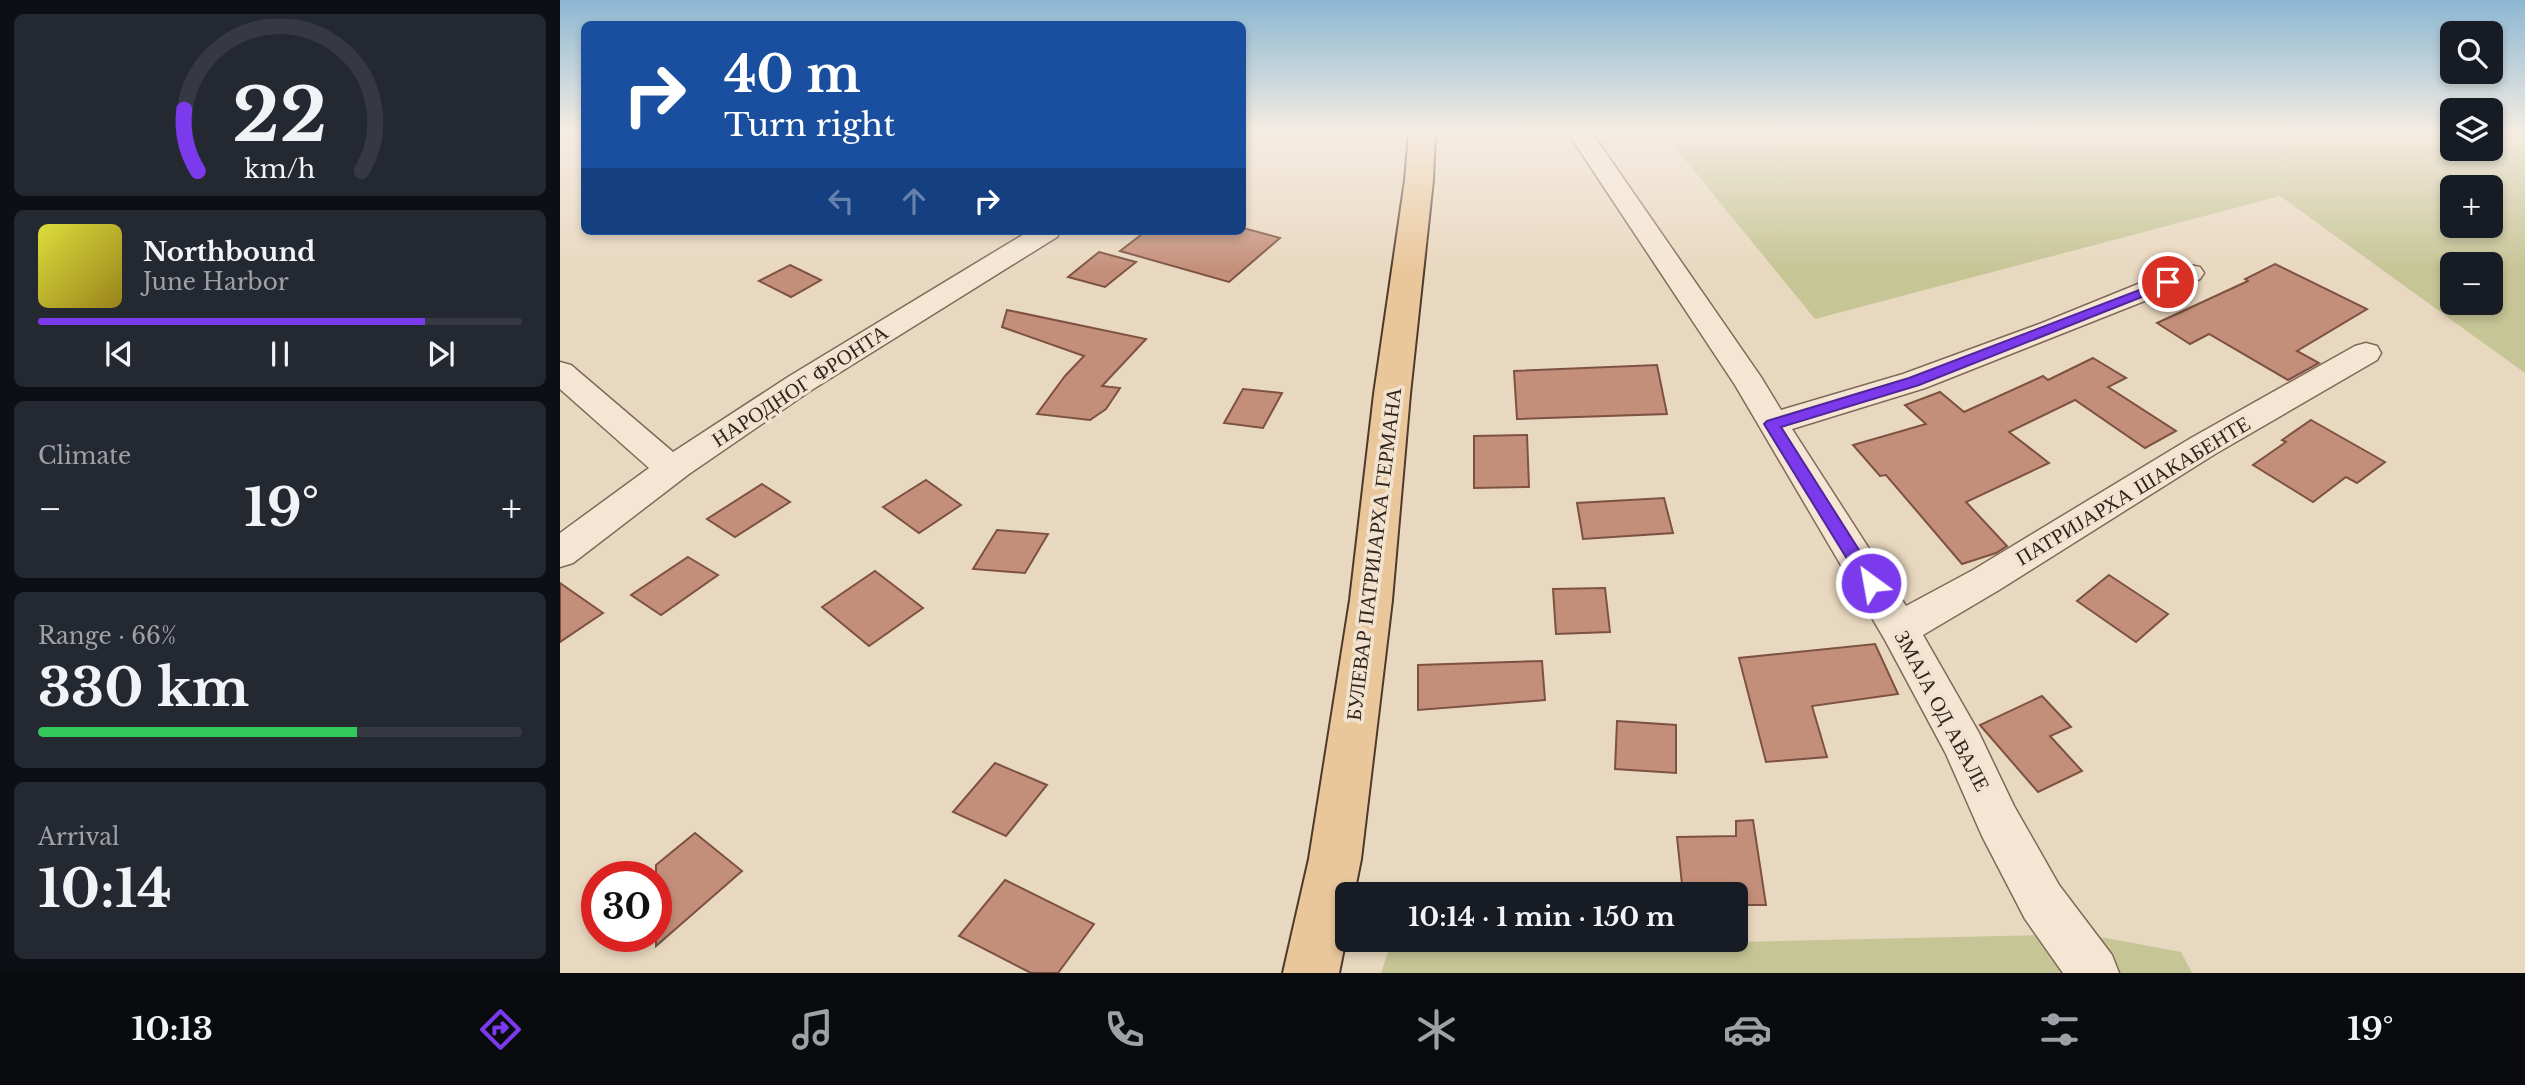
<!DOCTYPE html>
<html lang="en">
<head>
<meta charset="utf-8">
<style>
  :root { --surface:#171b24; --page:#242831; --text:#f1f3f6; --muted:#9ea1a6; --line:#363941; --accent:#7c3aed }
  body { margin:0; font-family:"Libre Baskerville",serif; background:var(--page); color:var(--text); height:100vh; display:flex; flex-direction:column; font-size:26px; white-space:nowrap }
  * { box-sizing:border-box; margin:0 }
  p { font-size:23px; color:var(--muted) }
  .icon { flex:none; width:38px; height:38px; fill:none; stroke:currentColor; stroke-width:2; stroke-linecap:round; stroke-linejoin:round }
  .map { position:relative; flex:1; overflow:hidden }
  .side { display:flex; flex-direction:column; gap:14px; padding:14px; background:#0d0f14; width:560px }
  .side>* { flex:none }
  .banner { position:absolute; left:21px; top:21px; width:665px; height:214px; border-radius:10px; box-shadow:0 4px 10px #0003; background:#1a4fa0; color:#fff; overflow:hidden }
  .buttons { position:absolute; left:1880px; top:21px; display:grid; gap:14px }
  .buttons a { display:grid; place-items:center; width:63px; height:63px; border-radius:10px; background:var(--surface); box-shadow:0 4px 10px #0003; font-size:35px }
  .speed { position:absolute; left:21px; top:861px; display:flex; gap:14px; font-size:35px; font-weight:700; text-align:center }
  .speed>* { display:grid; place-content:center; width:91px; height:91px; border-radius:50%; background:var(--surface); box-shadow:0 4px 10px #0003; line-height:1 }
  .speed .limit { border:10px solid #d22; background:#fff; color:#111 }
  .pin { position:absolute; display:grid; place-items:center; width:60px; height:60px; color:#fff; margin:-30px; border:4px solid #fff; border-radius:50%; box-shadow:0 2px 7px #0007 }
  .me { position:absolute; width:77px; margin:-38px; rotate:328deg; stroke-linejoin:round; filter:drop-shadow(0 0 5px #0008) }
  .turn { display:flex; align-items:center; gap:24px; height:147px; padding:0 28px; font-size:32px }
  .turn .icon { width:91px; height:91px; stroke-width:2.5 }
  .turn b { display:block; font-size:49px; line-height:60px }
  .lanes { display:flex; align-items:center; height:66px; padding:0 28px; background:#0003; justify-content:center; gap:35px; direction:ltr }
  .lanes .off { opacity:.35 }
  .big { font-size:52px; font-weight:800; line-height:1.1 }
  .side .card { flex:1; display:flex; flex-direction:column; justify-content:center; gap:10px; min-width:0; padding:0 24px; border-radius:10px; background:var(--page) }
  .side .dial { align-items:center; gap:0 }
  .dial svg { height:182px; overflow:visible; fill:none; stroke:var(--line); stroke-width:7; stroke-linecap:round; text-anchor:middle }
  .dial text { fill:var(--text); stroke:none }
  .song { display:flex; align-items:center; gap:21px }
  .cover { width:84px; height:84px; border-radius:10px; background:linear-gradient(135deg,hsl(60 70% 55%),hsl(50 70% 35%)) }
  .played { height:7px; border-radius:4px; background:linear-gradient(90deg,var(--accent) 80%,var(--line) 80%) }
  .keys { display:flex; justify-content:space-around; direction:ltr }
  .heat { display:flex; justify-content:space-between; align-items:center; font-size:38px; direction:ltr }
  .charge { height:10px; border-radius:5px; background:linear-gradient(90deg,#34c759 66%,var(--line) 0) }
  .trip { position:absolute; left:775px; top:882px; width:413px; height:70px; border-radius:10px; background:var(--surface); box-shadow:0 4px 10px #0003; font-weight:800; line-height:70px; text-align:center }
  .tab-bar { display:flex; height:112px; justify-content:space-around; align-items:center; background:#090b0e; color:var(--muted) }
  .tab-bar .icon { width:49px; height:49px }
  .tab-bar .active { color:var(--accent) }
  .tab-bar b { font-size:32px; color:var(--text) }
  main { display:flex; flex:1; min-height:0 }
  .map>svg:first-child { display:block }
</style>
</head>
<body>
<main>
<section class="side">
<div class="card dial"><svg viewBox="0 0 100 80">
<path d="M14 69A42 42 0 1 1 86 69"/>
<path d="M14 69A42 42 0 0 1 8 42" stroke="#7c3aed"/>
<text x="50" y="56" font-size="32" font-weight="700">22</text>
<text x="50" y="72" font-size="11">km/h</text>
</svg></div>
<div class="card">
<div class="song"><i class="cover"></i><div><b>Northbound</b><p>June Harbor</p></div></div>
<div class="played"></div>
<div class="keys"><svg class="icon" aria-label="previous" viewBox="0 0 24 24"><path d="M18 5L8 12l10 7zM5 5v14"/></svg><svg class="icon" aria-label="pause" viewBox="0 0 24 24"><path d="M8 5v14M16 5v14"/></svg><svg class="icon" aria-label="next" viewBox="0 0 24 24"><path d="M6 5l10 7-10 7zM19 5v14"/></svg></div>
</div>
<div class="card"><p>Climate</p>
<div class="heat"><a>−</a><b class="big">19°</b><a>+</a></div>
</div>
<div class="card"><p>Range · 66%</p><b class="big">330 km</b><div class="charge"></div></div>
<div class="card"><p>Arrival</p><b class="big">10:14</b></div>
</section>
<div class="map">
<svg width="1965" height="973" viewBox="0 0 1965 973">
  <rect width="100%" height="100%" fill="#e9d8c0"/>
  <g fill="#c6c596" fill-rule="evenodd">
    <path d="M 1103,133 L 1892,133 L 1892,149 L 1930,149 L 1930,133 L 1965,133 L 1965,373 L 1720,196 L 1255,319 ZM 1892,187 L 1930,187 L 1930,226 L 1892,226 ZM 1892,264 L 1930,264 L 1930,303 L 1892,303 Z"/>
    <path d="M 1524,934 L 1621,952 L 1632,973 L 821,973 L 829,950 Z"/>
  </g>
  <g fill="#c48f7a" stroke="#7d5242" stroke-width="2">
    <path d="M 683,228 L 720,238 L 669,282 L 560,251 L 586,231 L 682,231 Z"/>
    <path d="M 539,252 L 576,262 L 545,287 L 508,277 Z"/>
    <path d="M 1715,264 L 1807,309 L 1737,351 L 1759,363 L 1728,380 L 1649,334 L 1630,344 L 1597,323 L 1688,281 L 1685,279 Z"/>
    <path d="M 230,265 L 261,280 L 231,297 L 199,281 Z"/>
    <path d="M 447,310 L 586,339 L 542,386 L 560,388 L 546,409 L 530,420 L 477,414 L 505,376 L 524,356 L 442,327 Z"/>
    <path d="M 1533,358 L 1566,378 L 1548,387 L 1616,431 L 1585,448 L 1515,400 L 1449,432 L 1489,463 L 1406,502 L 1447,546 L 1436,553 L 1402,564 L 1326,475 L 1320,476 L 1293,445 L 1366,424 L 1345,405 L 1380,392 L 1404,412 L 1483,376 L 1488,380 Z"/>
    <path d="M 1097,365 L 1107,414 L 957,419 L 954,371 Z"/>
    <path d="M 683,389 L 722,393 L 703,428 L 664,423 Z"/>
    <path d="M 1751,420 L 1825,462 L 1797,483 L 1786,477 L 1753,502 L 1693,465 L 1726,442 L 1722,440 Z"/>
    <path d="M 967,435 L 969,487 L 914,488 L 914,436 Z"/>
    <path d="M 366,480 L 401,505 L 359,533 L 323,507 Z"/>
    <path d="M 202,484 L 230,502 L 175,537 L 147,519 Z"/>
    <path d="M 1104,498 L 1113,533 L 1023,539 L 1017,503 Z"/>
    <path d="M 437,530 L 488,534 L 465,573 L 413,569 Z"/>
    <path d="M 128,557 L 158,575 L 101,615 L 71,595 Z"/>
    <path d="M 315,571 L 363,608 L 309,646 L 262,607 Z"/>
    <path d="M 1549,575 L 1608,614 L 1576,642 L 1517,601 Z"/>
    <path d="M 0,583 L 43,613 L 0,642 Z"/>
    <path d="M 1045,588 L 1050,632 L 996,634 L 993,589 Z"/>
    <path d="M 1315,644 L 1338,694 L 1252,706 L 1267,757 L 1206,762 L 1179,658 Z"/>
    <path d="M 982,661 L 985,700 L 858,710 L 858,665 Z"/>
    <path d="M 1482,696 L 1511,727 L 1490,736 L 1522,771 L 1478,792 L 1420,725 Z"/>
    <path d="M 1057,721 L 1116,725 L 1116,773 L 1055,769 Z"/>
    <path d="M 435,763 L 487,785 L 446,836 L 393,812 Z"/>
    <path d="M 1193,820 L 1206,905 L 1176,905 L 1176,894 L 1123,894 L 1117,837 L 1176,836 L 1176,821 Z"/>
    <path d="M 135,833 L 182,871 L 96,946 L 96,865 Z"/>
    <path d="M 445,880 L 534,924 L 498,973 L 471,973 L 399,936 Z"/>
  </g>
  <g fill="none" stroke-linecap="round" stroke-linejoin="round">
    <g stroke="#80695a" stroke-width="3">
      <g id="minor">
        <path d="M 1008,133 L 1032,133 L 1201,377 L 1221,410 L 1343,374 L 1482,323 L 1620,267 L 1630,265 L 1640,267 L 1644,273 L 1640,279 L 1365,388 L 1232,429 L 1346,606 L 1413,570 L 1631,438 L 1795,346 L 1806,343 L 1817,346 L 1821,353 L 1817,360 L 1655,454 L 1439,590 L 1363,635 L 1419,733 L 1454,806 L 1499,885 L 1552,955 L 1559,973 L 1503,973 L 1465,919 L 1422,836 L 1386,754 L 1325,640 L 1175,385 Z"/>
        <path d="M 469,231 L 501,231 L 497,237 L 250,391 L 129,474 L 13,563 L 0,567 L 0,533 L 89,468 L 0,389 L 0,362 L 11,365 L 113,452 L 228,377 Z"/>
      </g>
    </g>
    <g stroke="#4e392e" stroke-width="4">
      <path id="major" d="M 849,133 L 875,133 L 873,180 L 850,394 L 832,600 L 801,859 L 794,894 L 788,894 L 788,928 L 779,973 L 723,973 L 749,859 L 790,600 L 814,394 L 845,180 Z"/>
    </g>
    <use href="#minor" fill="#f5e6d3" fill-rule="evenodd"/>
    <use href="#major" fill="#eac79b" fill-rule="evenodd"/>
  </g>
  <linearGradient id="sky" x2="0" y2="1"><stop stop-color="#8cb7d2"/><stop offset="0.49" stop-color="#f5ede3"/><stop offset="1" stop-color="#f5ede3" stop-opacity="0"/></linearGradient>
  <rect width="1965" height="270" fill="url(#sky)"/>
  <path fill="#7c3aed" stroke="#51269a" stroke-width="2" d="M 1608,279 L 1612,280 L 1612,285 L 1359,385 L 1221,427 L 1320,583 L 1317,588 L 1305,588 L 1204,424 L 1207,421 L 1349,378 Z"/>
  <g text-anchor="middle" stroke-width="7" stroke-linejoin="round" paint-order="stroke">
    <g font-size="21" fill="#31241d" stroke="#f1e3cf">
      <text transform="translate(240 386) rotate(-33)" y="7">НАРОДНОГ ФРОНТА</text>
      <text transform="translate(1573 491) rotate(-31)" y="7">ПАТРИЈАРХА ШАКАБЕНТЕ</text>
      <text transform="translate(814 554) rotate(-83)" y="7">БУЛЕВАР ПАТРИЈАРХА ГЕРМАНА</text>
      <text transform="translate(1382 711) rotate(62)" y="7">ЗМАЈА ОД АВАЛЕ</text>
    </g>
  </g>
</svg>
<div class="buttons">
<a><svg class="icon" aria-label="search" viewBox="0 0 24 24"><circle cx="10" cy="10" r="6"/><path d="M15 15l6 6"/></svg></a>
<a><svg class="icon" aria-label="layers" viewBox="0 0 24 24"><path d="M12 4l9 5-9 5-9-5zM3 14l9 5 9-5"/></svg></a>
<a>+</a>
<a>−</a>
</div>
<div class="speed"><div class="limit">30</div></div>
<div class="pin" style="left:1608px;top:282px;background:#d93025"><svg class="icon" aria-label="arrive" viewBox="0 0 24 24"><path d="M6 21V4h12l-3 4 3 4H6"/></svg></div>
<svg class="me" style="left:1311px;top:583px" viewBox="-20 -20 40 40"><circle r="17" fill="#7c3aed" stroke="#fff" stroke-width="3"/><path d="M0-11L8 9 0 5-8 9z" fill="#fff"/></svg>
<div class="trip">10:14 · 1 min · 150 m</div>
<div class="banner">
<div class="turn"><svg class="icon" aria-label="right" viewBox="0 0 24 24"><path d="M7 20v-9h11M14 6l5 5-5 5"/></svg><div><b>40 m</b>Turn right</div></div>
<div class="lanes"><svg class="icon off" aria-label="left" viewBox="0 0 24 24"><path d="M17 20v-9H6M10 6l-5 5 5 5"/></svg><svg class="icon off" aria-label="ahead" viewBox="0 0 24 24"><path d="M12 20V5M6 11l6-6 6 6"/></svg><svg class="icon" aria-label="right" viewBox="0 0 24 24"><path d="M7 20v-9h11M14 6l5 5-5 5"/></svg></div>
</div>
</div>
</main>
<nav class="tab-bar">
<b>10:13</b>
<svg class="icon active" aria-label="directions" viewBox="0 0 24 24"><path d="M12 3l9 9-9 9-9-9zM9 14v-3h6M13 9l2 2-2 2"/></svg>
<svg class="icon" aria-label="music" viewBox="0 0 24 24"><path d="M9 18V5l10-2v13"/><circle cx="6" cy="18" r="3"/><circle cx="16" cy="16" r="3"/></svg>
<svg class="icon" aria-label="phone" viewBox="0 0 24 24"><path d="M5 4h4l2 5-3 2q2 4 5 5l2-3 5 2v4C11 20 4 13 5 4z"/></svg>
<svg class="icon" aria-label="climate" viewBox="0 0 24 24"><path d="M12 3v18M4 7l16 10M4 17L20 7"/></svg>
<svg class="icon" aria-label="car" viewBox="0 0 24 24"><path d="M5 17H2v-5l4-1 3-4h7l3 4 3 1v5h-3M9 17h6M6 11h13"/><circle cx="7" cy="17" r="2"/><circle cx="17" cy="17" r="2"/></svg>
<svg class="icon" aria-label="filters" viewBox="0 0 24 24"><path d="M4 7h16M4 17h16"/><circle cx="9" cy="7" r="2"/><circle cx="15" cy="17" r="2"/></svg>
<b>19°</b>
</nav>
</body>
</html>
